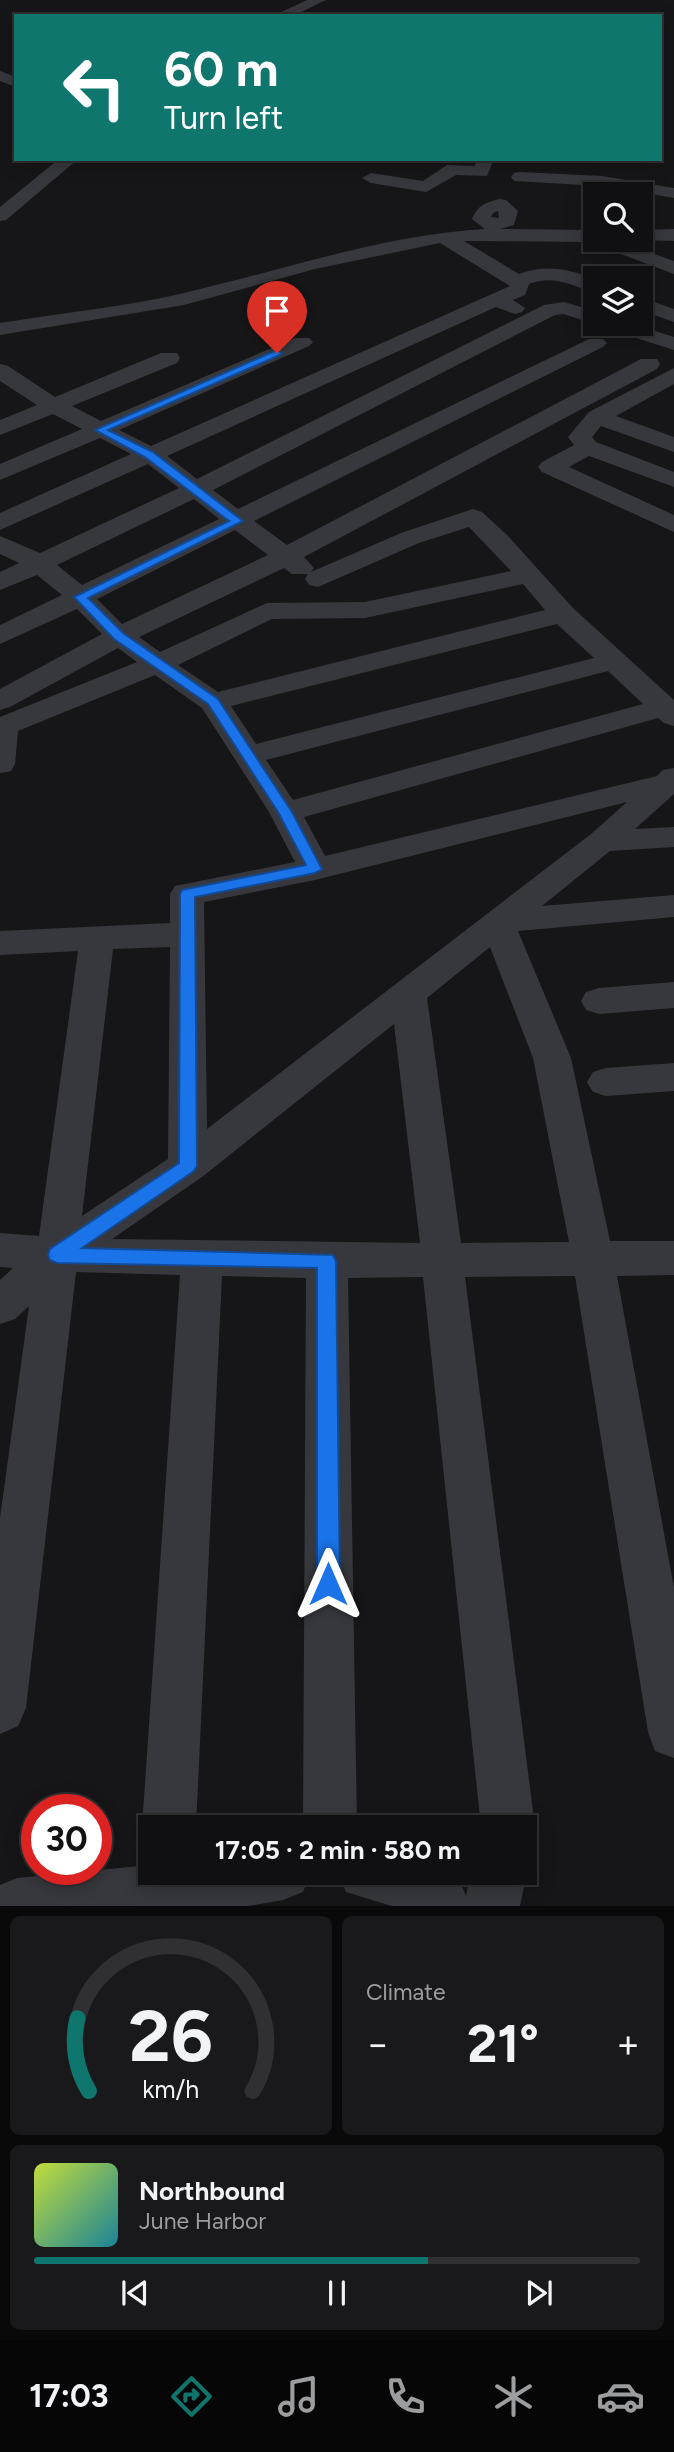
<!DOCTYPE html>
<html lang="en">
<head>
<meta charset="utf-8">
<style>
  :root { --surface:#101012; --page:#19191b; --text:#f1f3f6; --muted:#9c9d9f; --line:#303032; --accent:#0f766e }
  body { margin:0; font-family:Figtree,sans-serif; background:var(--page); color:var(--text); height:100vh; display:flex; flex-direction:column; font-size:26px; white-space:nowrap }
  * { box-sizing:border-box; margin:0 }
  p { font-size:23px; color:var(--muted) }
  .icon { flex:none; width:38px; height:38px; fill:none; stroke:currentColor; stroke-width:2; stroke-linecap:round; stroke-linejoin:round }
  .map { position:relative; height:1906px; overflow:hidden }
  .sheet { display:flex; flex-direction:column; gap:10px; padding:10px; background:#09090a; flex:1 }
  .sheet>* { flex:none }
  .top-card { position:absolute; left:14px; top:14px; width:648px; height:147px; border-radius:0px; box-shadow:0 4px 18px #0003,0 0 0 2px var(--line); background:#0f766e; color:#fff; overflow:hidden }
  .controls { position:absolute; left:583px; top:182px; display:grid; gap:14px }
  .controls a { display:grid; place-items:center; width:70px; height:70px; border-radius:0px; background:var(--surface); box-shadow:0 4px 18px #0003,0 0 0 2px var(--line); font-size:35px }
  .speed { position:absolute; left:21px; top:1794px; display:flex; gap:14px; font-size:35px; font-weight:700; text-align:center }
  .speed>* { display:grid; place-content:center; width:91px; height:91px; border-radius:50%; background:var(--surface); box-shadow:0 4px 18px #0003,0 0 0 2px var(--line); line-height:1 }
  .speed .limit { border:10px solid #d22; background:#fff; color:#111 }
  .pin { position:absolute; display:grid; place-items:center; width:60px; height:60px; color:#fff; margin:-72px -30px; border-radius:50% 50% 50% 0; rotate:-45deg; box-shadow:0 0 7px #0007 }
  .pin .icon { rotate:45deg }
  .me { position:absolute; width:77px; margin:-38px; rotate:0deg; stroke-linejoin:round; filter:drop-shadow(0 0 5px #0008) }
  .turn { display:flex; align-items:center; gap:24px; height:147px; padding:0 35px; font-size:32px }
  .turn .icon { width:91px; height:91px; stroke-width:2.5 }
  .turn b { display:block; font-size:49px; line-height:60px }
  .big { font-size:52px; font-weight:700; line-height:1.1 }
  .sheet .widget { flex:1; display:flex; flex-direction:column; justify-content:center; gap:10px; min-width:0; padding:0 24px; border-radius:10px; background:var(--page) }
  .sheet .dial { align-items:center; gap:0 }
  .dial svg { height:182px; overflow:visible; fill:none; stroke:var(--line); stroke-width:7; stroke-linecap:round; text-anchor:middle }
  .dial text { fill:var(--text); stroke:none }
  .song { display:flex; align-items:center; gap:21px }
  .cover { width:84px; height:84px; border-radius:10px; background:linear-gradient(135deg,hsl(70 70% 55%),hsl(190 70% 35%)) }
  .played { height:7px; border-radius:4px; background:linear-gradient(90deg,var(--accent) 65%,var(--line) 65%) }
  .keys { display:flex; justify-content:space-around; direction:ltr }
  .heat { display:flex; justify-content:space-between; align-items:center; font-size:38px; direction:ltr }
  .sheet .tiles { flex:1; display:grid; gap:10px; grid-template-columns:1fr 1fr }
  .widget:last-child { grid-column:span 2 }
  .trip { position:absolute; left:138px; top:1815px; width:399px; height:70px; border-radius:0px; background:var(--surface); box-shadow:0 4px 18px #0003,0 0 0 2px var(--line); font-weight:700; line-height:70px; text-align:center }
  .tab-bar { display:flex; height:112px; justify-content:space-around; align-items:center; background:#060607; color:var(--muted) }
  .tab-bar .icon { width:49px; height:49px }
  .tab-bar .active { color:var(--accent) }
  .tab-bar b { font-size:32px; color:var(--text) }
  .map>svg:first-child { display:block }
</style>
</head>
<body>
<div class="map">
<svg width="674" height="1906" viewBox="0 0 674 1906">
  <rect width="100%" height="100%" fill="#161618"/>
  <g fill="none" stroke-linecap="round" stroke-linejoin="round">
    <g fill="#37383d" fill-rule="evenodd">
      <path d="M 307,0 L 326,0 L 293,16 L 273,16 Z"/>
      <path d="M 0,71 L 16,77 L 16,87 L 0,81 Z"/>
      <path d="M 59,159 L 78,159 L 6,220 L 0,221 L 0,207 Z"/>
      <path d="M 477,159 L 494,159 L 487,176 L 456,175 L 426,192 L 371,183 L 362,178 L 371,173 L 423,181 L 447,165 L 475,166 Z"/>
      <path d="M 520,172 L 602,176 L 674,188 L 674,198 L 602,186 L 514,181 L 511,177 L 514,173 Z"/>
      <path d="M 500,199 L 506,200 L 518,211 L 514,225 L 500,229 L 595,230 L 595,240 L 614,240 L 674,261 L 674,274 L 589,242 L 464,241 L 519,274 C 547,264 568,269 595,279 L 595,292 C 571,286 554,274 529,284 L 525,295 L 513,300 L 525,308 L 522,312 L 515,314 L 496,307 L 167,456 L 197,479 L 544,305 L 564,302 L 595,311 L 595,324 L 563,314 L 555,315 L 213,490 L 238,509 L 589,339 L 603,339 L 607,343 L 603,347 L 254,521 L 287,545 L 641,359 L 657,359 L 660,364 L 657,369 L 304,557 L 314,568 L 311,572 L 401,533 L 473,509 L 482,512 L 508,536 L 573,608 L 674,700 L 674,726 L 664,723 L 658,718 L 304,817 L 325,856 L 657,776 L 663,770 L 674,768 L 674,794 L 635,829 L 674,827 L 674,847 L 610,851 L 542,906 L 674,895 L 674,917 L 518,931 L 571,1058 L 610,1241 L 674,1241 L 674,1275 L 617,1276 L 674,1588 L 674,1758 L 655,1751 L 648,1732 L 575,1276 L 465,1277 L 535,1827 L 525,1847 L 525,1827 L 481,1827 L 423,1277 L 348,1278 L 357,1827 L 303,1827 L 306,1278 L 222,1276 L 196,1827 L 150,1827 L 150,1847 L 142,1827 L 180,1275 L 76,1272 L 26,1708 L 18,1726 L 0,1734 L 0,1518 L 29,1306 L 15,1319 L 0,1324 L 0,1280 L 13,1268 L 0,1267 L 0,1233 L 39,1236 L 78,951 L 0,955 L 0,931 L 170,923 L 170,894 L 175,886 L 295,862 L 269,812 L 202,708 L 155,675 L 18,731 L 15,764 L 11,771 L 0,773 L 0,717 L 137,662 L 118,648 L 10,707 L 0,710 L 0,689 L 102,634 L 77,609 L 0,644 L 0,625 L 62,595 L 37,575 L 0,590 L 0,572 L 19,563 L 0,554 L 0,536 L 40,553 L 179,488 L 148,464 L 0,530 L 0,513 L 131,454 L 100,438 L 0,480 L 0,464 L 82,429 L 53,414 L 0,435 L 0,420 L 37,405 L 0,381 L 0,364 L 8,366 L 55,397 L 161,353 L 177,353 L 180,358 L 177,363 L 72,406 L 101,421 L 295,338 L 309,338 L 313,342 L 309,346 L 119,430 L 151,446 L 510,286 L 440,243 L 315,269 L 184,305 L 0,335 L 0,323 C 61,313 124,307 184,293 C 284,270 382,235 485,229 L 472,219 C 478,205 486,202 500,199 ZM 498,211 L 499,218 L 491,217 L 493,213 ZM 194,499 L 219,519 L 82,585 L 57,565 ZM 469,527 L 511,571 L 365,602 L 267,603 L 160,652 L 139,637 L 284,568 L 292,574 L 308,574 L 305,579 L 309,585 L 318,587 L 419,543 ZM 235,530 L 268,555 L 122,624 L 97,599 ZM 523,584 L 545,610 L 218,692 L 178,665 L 272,619 L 365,618 ZM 557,624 L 594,658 L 256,744 L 231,706 ZM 608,671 L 643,704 L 293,800 L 266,760 ZM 627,802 L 591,834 L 207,1129 L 204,902 L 315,880 ZM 170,947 L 168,1159 L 82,1216 L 113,949 ZM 490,947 L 533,1058 L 569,1242 L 461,1243 L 427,998 ZM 394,1024 L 420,1243 L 112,1239 L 202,1177 Z"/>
      <path d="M 674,229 L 674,241 L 633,240 L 640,240 L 640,230 Z"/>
      <path d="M 640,297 L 674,309 L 674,322 L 640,310 Z"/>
      <path d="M 602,324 L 632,324 L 674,337 L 674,350 L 605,328 Z"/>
      <path d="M 674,368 L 674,384 L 616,416 L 674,437 L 674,452 L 601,426 L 592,437 L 596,442 L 674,472 L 674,487 L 589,456 L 569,467 L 674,515 L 674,532 L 542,472 L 538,467 L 542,462 L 574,445 L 568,437 L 589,412 Z"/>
      <path d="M 674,982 L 674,1008 L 599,1014 L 586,1010 L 581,1001 L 586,992 L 599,988 Z"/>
      <path d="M 674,1063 L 674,1091 L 606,1096 L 593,1092 L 587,1082 L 593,1072 L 606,1068 Z"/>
      <path d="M 150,1865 L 150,1872 L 311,1872 L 303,1892 L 283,1900 L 248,1906 L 0,1906 L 0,1885 L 17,1878 Z"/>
      <path d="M 525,1867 L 527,1872 L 520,1906 L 392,1906 L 346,1892 L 338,1872 L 447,1872 L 462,1886 L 466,1896 L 471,1872 L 525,1872 Z"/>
    </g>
  </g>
  <path fill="#1a73e8" stroke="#114b97" stroke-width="2" d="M 277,350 L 282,353 L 280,355 L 108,430 L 153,452 L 243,521 L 88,598 L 123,633 L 218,699 L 292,812 L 322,869 L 315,873 L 195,897 L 197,1166 L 194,1171 L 82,1248 L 333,1255 L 336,1261 L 340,1584 L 336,1592 L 328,1595 L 320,1592 L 317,1584 L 317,1268 L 57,1263 L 50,1260 L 48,1255 L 50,1249 L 179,1163 L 180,894 L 182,890 L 306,865 L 278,812 L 208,704 L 114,639 L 74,597 L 229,521 L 145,457 L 95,430 Z"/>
</svg>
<div class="controls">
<a><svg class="icon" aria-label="search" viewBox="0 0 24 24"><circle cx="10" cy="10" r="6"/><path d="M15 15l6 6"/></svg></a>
<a><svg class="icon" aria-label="layers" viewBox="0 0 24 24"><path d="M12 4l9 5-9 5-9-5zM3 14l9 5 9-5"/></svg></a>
</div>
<div class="speed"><div class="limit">30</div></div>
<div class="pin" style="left:277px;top:353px;background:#d93025"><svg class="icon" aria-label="arrive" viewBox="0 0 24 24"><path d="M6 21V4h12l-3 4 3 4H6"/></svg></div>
<svg class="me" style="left:328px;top:1584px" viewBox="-20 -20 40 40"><path d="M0-17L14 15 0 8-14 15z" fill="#1a73e8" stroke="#fff" stroke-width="4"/></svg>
<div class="trip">17:05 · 2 min · 580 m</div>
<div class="top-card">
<div class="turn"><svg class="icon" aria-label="left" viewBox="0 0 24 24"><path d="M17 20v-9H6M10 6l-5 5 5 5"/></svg><div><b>60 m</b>Turn left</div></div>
</div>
</div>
<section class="sheet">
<div class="tiles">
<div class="widget dial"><svg viewBox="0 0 100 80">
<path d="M14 69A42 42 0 1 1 86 69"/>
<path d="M14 69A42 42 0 0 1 9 37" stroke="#0f766e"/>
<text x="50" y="56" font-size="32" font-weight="700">26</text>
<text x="50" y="72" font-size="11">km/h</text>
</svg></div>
<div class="widget"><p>Climate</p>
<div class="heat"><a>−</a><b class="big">21°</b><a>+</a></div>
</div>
<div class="widget">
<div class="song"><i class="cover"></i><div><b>Northbound</b><p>June Harbor</p></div></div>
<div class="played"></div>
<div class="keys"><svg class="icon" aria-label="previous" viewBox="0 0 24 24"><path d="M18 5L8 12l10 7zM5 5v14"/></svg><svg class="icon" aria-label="pause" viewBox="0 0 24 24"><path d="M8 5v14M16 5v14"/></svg><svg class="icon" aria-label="next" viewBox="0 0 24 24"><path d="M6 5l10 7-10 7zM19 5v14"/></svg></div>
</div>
</div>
</section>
<nav class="tab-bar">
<b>17:03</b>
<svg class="icon active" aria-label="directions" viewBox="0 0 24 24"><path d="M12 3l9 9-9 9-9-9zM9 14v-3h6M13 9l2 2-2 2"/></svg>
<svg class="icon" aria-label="music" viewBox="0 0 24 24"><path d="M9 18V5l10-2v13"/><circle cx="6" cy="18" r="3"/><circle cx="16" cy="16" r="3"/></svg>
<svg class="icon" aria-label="phone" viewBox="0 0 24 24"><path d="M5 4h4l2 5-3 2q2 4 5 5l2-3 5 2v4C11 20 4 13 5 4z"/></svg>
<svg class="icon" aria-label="climate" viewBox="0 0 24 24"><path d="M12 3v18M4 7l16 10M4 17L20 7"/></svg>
<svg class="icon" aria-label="car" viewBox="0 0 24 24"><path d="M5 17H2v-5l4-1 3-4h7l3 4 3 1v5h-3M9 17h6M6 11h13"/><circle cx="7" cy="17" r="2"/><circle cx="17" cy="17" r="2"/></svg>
</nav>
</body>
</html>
